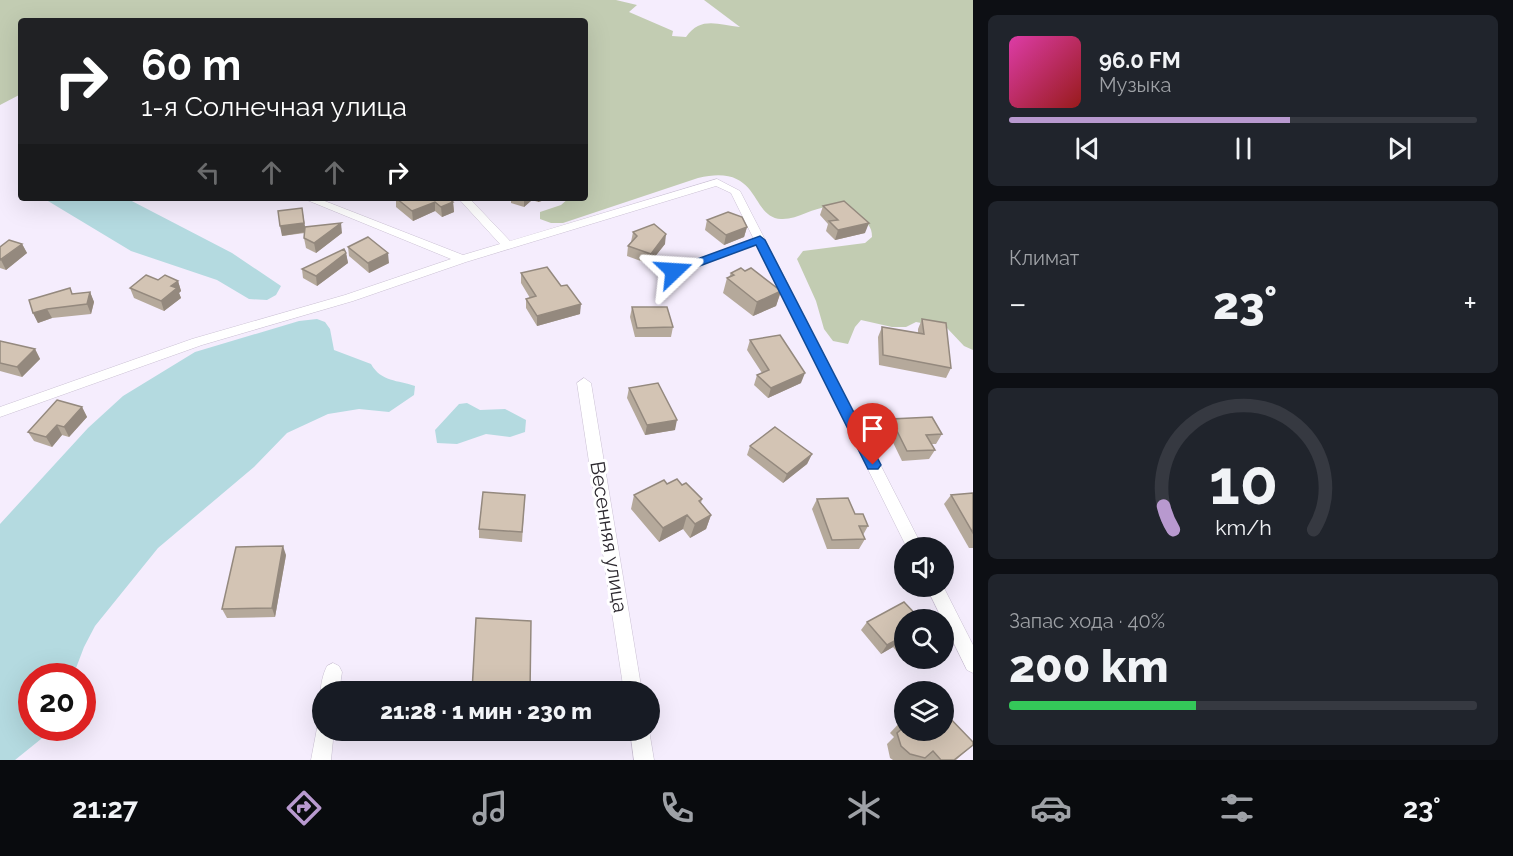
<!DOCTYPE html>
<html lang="ru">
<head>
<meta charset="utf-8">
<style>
  :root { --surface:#171b24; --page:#20242c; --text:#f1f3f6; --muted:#9ea1a6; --line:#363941; --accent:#b899cf }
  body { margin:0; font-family:Raleway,sans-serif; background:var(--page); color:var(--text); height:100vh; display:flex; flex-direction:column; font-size:22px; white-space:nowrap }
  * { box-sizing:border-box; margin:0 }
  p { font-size:20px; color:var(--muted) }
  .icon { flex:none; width:33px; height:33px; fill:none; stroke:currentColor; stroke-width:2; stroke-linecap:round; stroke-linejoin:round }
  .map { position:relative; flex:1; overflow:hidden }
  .panel { display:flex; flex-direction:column; gap:15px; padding:15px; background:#0d0f14; width:540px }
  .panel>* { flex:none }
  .guide { position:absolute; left:18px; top:18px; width:570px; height:183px; border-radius:6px; box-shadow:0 6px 24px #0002; background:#202124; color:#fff; overflow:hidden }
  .controls { position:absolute; left:894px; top:537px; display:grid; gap:12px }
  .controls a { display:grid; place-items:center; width:60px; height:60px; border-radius:50%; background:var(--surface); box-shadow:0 6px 24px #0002; font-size:30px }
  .speed { position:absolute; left:18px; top:663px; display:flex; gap:12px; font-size:30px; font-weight:700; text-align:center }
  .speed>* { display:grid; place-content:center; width:78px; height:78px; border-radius:50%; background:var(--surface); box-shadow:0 6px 24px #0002; line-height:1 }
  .speed .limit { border:9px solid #d22; background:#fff; color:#111 }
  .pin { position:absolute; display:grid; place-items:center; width:51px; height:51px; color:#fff; margin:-62px -26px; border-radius:50% 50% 50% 0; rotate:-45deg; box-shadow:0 0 6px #0007 }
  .pin .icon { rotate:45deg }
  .me { position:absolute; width:66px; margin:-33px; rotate:70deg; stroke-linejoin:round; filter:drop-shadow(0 0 4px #0008) }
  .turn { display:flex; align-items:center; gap:21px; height:126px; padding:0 24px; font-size:27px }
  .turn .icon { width:78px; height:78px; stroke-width:2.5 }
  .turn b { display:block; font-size:42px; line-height:51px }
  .lanes { display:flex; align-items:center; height:57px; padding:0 24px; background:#0003; justify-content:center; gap:30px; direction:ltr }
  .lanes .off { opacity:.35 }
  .big { font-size:45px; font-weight:800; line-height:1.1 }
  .panel .widget { flex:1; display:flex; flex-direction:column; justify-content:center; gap:9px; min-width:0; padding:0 21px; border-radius:9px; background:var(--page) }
  .panel .dial { align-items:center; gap:0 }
  .dial svg { height:156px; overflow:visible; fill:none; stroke:var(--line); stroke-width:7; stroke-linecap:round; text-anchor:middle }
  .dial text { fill:var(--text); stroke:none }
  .song { display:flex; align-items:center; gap:18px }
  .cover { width:72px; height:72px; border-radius:9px; background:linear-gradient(135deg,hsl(320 70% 55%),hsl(0 70% 35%)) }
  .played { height:6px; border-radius:3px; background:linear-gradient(90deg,var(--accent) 60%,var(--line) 60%) }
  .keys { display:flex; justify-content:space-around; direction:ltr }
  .heat { display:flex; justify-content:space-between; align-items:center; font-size:33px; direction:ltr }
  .charge { height:9px; border-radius:4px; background:linear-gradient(90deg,#34c759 40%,var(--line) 0) }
  .trip { position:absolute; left:312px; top:681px; width:348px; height:60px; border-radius:30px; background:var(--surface); box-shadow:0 6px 24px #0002; font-weight:800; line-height:60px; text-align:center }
  .tab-bar { display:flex; height:96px; justify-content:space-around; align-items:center; background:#090b0e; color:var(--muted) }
  .tab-bar .icon { width:42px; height:42px }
  .tab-bar .selected { color:var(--accent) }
  .tab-bar b { font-size:27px; color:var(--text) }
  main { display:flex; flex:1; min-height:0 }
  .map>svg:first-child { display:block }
</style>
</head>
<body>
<main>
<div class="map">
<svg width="973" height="760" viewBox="0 0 973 760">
  <rect width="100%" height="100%" fill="#f5edfd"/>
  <path fill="#c2ccb2" d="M 0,0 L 616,0 L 637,5 L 629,12 L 673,31 L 672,36 L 686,37 C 701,16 718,25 740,27 L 704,0 L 973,0 L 973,350 L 964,346 L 947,328 L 916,322 L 906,327 L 892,327 L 861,320 L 855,327 L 848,344 L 833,341 L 824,329 L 816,301 L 797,259 L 803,251 L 865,243 L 872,237 C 872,226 867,222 857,217 C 849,214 839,208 831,207 C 814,206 798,220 781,219 C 749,217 762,163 698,178 L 563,223 L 551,223 L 540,219 L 540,212 L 561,205 L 569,198 L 585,198 L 585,21 L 21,21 L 21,94 L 0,105 Z"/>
  <g fill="#b4dae0">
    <path d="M 43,198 L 126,198 L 232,253 L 281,286 L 276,295 L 267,300 L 249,299 L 217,280 L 131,251 Z"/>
    <path d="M 317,319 L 325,322 L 330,329 L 334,350 L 371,364 C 381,382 398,380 415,386 L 414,395 L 389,412 L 359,409 L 328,414 L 287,433 L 254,467 L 158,548 L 95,626 L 84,647 L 73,676 L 32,676 L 32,728 L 48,728 L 41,739 L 15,760 L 0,760 L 0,524 L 88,428 L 123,396 L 195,352 L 299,321 Z"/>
    <path d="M 467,403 L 480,410 L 505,409 L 526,420 L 525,432 L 510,437 L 486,434 L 457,444 L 437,443 L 435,430 L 459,404 Z"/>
  </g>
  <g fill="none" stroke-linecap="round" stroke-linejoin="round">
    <g stroke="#cbc1d4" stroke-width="7">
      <path id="lane" d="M 674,271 L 760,240"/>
    </g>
    <g stroke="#cbc1d4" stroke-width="1">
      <g id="street">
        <path d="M 717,179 L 740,191 L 923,548 L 907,548 L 731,193 L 716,186 L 466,262 L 353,301 L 202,345 L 0,417 L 0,407 L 192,339 L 345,295 L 451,259 L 302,198 L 317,198 L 463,255 L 500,244 L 458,198 L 469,198 L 510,241 Z"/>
        <path d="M 584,378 L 591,383 L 642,692 L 624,692 L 577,383 Z"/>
        <path d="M 926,586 L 943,586 L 973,645 L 973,673 L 967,670 Z"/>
        <path d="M 333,663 L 339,666 L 342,672 L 339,692 L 322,692 L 322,696 C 319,688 323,674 327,666 Z"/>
        <path d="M 322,722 L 322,730 L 334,730 L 331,760 L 311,760 L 318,723 Z"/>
        <path d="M 630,730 L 649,730 L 654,760 L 634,760 Z"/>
      </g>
    </g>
    <use href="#lane" stroke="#fff" stroke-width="5"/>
    <use href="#street" fill="#fff" fill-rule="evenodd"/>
  </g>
  <g fill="#b5a99b">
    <path d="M 396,198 L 448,198 L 453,202 L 454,212 L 442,217 L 435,211 L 413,221 L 396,207 Z"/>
    <path d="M 511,198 L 552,198 L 538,202 L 532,200 L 524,207 L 511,203 Z"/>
    <path d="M 823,206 L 865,233 L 835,240 L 826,231 L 828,224 L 820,215 Z"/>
    <path d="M 707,220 L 747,227 L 744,237 L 724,245 L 705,230 Z"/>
    <path d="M 305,227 L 342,233 L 316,253 L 306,248 L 304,238 L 305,233 L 282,236 Z"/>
    <path d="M 633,232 L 665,244 L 649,264 L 627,256 L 628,246 L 631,242 Z"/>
    <path d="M 22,244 L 27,253 L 6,270 L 0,268 L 0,247 Z"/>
    <path d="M 348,247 L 389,263 L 369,273 L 349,256 Z"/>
    <path d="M 346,253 L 348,263 L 317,286 L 303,278 L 302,269 Z"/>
    <path d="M 745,271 L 781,291 L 776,306 L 753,316 L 723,293 L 727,278 L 729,277 L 731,273 Z"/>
    <path d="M 521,273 L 580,314 L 537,326 L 526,308 L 526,299 L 530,298 L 521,283 Z"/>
    <path d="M 158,280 L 178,281 L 181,291 L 179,293 L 181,298 L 164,311 L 134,298 L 130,288 Z"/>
    <path d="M 90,292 L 94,302 L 91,314 L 52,318 L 38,323 L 33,313 L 72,294 Z"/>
    <path d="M 632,307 L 673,327 L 671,337 L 635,337 L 630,317 Z"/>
    <path d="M 922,319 L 951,368 L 946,378 L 879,365 L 878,337 L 882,327 L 918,333 L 918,329 Z"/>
    <path d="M 750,340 L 801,383 L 768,398 L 754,385 L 757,375 L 762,373 L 747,350 Z"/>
    <path d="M 0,341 L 35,349 L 40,359 L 22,377 L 0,371 Z"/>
    <path d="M 629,388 L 675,430 L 645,435 L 627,398 Z"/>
    <path d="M 82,407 L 87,417 L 69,437 L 62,435 L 52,447 L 34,441 L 28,432 Z"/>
    <path d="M 891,419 L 942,434 L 936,444 L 931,444 L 935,450 L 929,459 L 902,461 L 886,428 Z"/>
    <path d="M 750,446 L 812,454 L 807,464 L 783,483 L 747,455 Z"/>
    <path d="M 667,484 L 682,485 L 702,499 L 701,503 L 711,515 L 706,529 L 690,538 L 683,529 L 659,542 L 631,509 L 634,495 Z"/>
    <path d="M 973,493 L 973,548 L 969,548 L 944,504 L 951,495 Z"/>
    <path d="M 525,495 L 522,542 L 479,538 L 479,529 Z"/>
    <path d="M 817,499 L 855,514 L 868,526 L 863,535 L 865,539 L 859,549 L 827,549 L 812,509 Z"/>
    <path d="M 286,555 L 275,617 L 227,618 L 222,609 Z"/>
    <path d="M 904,620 L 904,651 L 899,654 L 893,647 L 881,654 L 861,630 L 867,622 Z"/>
    <path d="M 904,718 L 904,730 L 973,745 L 956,760 L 893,760 L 890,758 L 887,744 L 894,737 L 890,733 Z"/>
  </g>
  <g fill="#94897e">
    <path d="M 524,198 L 532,198 L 532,200 L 524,207 Z"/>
    <path d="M 538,198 L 552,198 L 538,202 Z"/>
    <path d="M 435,202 L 435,211 L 413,221 L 412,211 Z"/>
    <path d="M 453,202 L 454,212 L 442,217 L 441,207 Z"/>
    <path d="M 302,208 L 306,232 L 282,236 L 280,226 Z"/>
    <path d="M 341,223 L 342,233 L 316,253 L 314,243 Z"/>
    <path d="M 869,223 L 865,233 L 835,240 L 838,230 Z"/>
    <path d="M 747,227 L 744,237 L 724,245 L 726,235 Z"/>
    <path d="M 666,234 L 665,244 L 649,264 L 651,254 Z"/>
    <path d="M 22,244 L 27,253 L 6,270 L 1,260 Z"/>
    <path d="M 346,253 L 348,263 L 317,286 L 316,276 Z"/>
    <path d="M 388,253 L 389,263 L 369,273 L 368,263 Z"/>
    <path d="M 178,281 L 181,291 L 179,293 L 181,298 L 164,311 L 161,301 L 171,286 Z"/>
    <path d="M 781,291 L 776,306 L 753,316 L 757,302 Z"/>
    <path d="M 90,292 L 94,302 L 91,314 L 87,304 Z"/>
    <path d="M 581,304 L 580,314 L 537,326 L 537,316 Z"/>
    <path d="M 47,309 L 52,318 L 38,323 L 33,313 Z"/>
    <path d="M 35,349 L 40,359 L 22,377 L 17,367 Z"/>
    <path d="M 805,373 L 801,383 L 768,398 L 771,388 Z"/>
    <path d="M 82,407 L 87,417 L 69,437 L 64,427 Z"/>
    <path d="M 677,420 L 675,430 L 645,435 L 647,425 Z"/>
    <path d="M 57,425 L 62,435 L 52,447 L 46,437 Z"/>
    <path d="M 812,454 L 807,464 L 783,483 L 787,474 Z"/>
    <path d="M 687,515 L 683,529 L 659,542 L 663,528 Z"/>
    <path d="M 711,515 L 706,529 L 690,538 L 695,524 Z"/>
    <path d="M 283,546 L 286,555 L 275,617 L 272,608 Z"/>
    <path d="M 900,638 L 893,647 L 881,654 L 887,645 Z"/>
  </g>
  <g fill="#d3c4b4" stroke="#94897e" stroke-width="1.5">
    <path d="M 396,198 L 448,198 L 453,202 L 441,207 L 435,202 L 412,211 Z"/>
    <path d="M 844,201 L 869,223 L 838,230 L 829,221 L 838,220 L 823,206 Z"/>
    <path d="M 302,208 L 304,223 L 280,226 L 278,211 Z"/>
    <path d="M 728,212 L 742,217 L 747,227 L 726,235 L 707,220 Z"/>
    <path d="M 341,223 L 314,243 L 304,238 L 305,227 Z"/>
    <path d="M 654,224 L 666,234 L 651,254 L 628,246 L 637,236 L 633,232 Z"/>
    <path d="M 368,237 L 388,253 L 368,263 L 348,247 Z"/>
    <path d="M 9,240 L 22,244 L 0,260 L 0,247 Z"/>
    <path d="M 344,249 L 346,253 L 316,276 L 302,269 Z"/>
    <path d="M 547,267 L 561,286 L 567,285 L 581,304 L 537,316 L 526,299 L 536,296 L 521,273 Z"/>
    <path d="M 741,268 L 745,271 L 751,268 L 781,291 L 757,302 L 727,278 L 734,275 L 731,273 Z"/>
    <path d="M 146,275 L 158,280 L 165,275 L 178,281 L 171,286 L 177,288 L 161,301 L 130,288 Z"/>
    <path d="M 70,288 L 72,294 L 90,292 L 87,304 L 47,309 L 33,313 L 29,300 Z"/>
    <path d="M 632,307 L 667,307 L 673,327 L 637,328 Z"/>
    <path d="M 922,319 L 946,323 L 951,368 L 883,355 L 882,327 L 924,334 Z"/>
    <path d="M 780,335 L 805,373 L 771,388 L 757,375 L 769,370 L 750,340 Z"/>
    <path d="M 0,341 L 35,349 L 17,367 L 0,363 Z"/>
    <path d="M 658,383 L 677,420 L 647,425 L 629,388 Z"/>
    <path d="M 57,400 L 82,407 L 64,427 L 57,425 L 46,437 L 28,432 Z"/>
    <path d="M 932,417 L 942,434 L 926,435 L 935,450 L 907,451 L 891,419 Z"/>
    <path d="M 775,427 L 812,454 L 787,474 L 750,446 Z"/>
    <path d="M 677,479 L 682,485 L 686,483 L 702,499 L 699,501 L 711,515 L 695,524 L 687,515 L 663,528 L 634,495 L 664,480 L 667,484 Z"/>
    <path d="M 483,492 L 525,495 L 522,532 L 479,529 Z"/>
    <path d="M 973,493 L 973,533 L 951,495 Z"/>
    <path d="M 848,498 L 855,514 L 863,514 L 868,526 L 859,526 L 865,539 L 832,540 L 817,499 Z"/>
    <path d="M 283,546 L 272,608 L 222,609 L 236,547 Z"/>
    <path d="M 904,602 L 921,620 L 904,620 L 904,643 L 900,638 L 887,645 L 867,622 Z"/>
    <path d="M 476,618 L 531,621 L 530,692 L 472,692 Z"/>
    <path d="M 944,712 L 973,742 L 973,745 L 954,760 L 941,760 L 933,751 L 925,758 L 910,754 L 901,746 L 897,733 L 904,727 L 904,730 L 944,730 Z"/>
    <path d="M 904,718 L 904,725 L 901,721 Z"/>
  </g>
  <path fill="#1a73e8" stroke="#114b97" stroke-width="1.5" d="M 760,236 L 765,240 L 881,465 L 878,469 L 868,469 L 756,245 L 678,274 L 674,275 L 668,271 L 670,269 Z"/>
  <g text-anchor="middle" stroke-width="6" stroke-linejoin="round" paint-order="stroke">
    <g font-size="20" fill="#2c282f" stroke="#fff">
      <text transform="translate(609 537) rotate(81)" y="7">Весенняя улица</text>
    </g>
  </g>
</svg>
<div class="controls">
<a><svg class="icon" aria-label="sound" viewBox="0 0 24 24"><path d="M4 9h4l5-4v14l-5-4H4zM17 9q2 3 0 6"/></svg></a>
<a><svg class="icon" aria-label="search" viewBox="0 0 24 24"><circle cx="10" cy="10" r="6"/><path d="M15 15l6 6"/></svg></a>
<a><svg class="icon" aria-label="layers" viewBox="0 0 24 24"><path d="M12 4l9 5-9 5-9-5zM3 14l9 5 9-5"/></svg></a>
</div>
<div class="speed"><div class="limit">20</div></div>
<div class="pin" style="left:873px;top:465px;background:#d93025"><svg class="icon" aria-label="arrive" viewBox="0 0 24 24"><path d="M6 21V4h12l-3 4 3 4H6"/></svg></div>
<svg class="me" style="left:674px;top:271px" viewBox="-20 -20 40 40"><path d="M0-17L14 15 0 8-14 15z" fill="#1a73e8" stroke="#fff" stroke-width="4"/></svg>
<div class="trip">21:28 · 1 мин · 230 m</div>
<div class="guide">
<div class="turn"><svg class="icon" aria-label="right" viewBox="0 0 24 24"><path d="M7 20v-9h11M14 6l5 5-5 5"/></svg><div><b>60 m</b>1-я Солнечная улица</div></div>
<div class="lanes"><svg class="icon off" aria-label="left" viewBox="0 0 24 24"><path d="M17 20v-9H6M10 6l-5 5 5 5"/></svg><svg class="icon off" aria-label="ahead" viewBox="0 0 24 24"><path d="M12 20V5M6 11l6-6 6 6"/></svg><svg class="icon off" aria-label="ahead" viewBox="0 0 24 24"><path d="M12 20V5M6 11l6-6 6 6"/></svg><svg class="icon" aria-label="right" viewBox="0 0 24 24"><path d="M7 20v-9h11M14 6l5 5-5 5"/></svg></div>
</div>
</div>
<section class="panel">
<div class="widget">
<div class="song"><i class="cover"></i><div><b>96.0 FM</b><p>Музыка</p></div></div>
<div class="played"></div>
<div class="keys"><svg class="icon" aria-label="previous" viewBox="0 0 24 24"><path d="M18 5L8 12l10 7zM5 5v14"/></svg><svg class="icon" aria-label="pause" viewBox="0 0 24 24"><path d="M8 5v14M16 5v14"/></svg><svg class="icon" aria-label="next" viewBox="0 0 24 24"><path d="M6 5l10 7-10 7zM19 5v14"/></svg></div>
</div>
<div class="widget"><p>Климат</p>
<div class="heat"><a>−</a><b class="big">23°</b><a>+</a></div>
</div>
<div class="widget dial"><svg viewBox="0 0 100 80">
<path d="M14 69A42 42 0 1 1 86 69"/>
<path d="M14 69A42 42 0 0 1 9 57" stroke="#b899cf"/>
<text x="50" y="56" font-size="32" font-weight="700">10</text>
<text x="50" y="72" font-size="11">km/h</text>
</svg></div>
<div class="widget"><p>Запас хода · 40%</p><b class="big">200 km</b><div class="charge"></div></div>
</section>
</main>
<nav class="tab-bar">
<b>21:27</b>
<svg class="icon selected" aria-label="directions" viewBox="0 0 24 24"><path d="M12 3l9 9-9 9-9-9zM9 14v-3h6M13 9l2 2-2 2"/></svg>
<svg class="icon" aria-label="music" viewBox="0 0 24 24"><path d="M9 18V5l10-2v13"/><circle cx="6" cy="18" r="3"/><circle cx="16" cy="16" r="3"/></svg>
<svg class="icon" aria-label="phone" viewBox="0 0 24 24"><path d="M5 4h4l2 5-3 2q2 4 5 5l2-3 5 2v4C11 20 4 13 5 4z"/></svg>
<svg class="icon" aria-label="climate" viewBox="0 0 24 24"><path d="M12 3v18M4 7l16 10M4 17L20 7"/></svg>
<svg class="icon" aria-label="car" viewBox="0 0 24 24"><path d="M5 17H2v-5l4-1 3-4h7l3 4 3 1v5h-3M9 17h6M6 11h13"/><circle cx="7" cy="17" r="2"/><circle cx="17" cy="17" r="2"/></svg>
<svg class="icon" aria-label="filters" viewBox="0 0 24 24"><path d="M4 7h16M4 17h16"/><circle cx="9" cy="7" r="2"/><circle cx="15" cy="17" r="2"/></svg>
<b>23°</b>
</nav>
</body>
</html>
